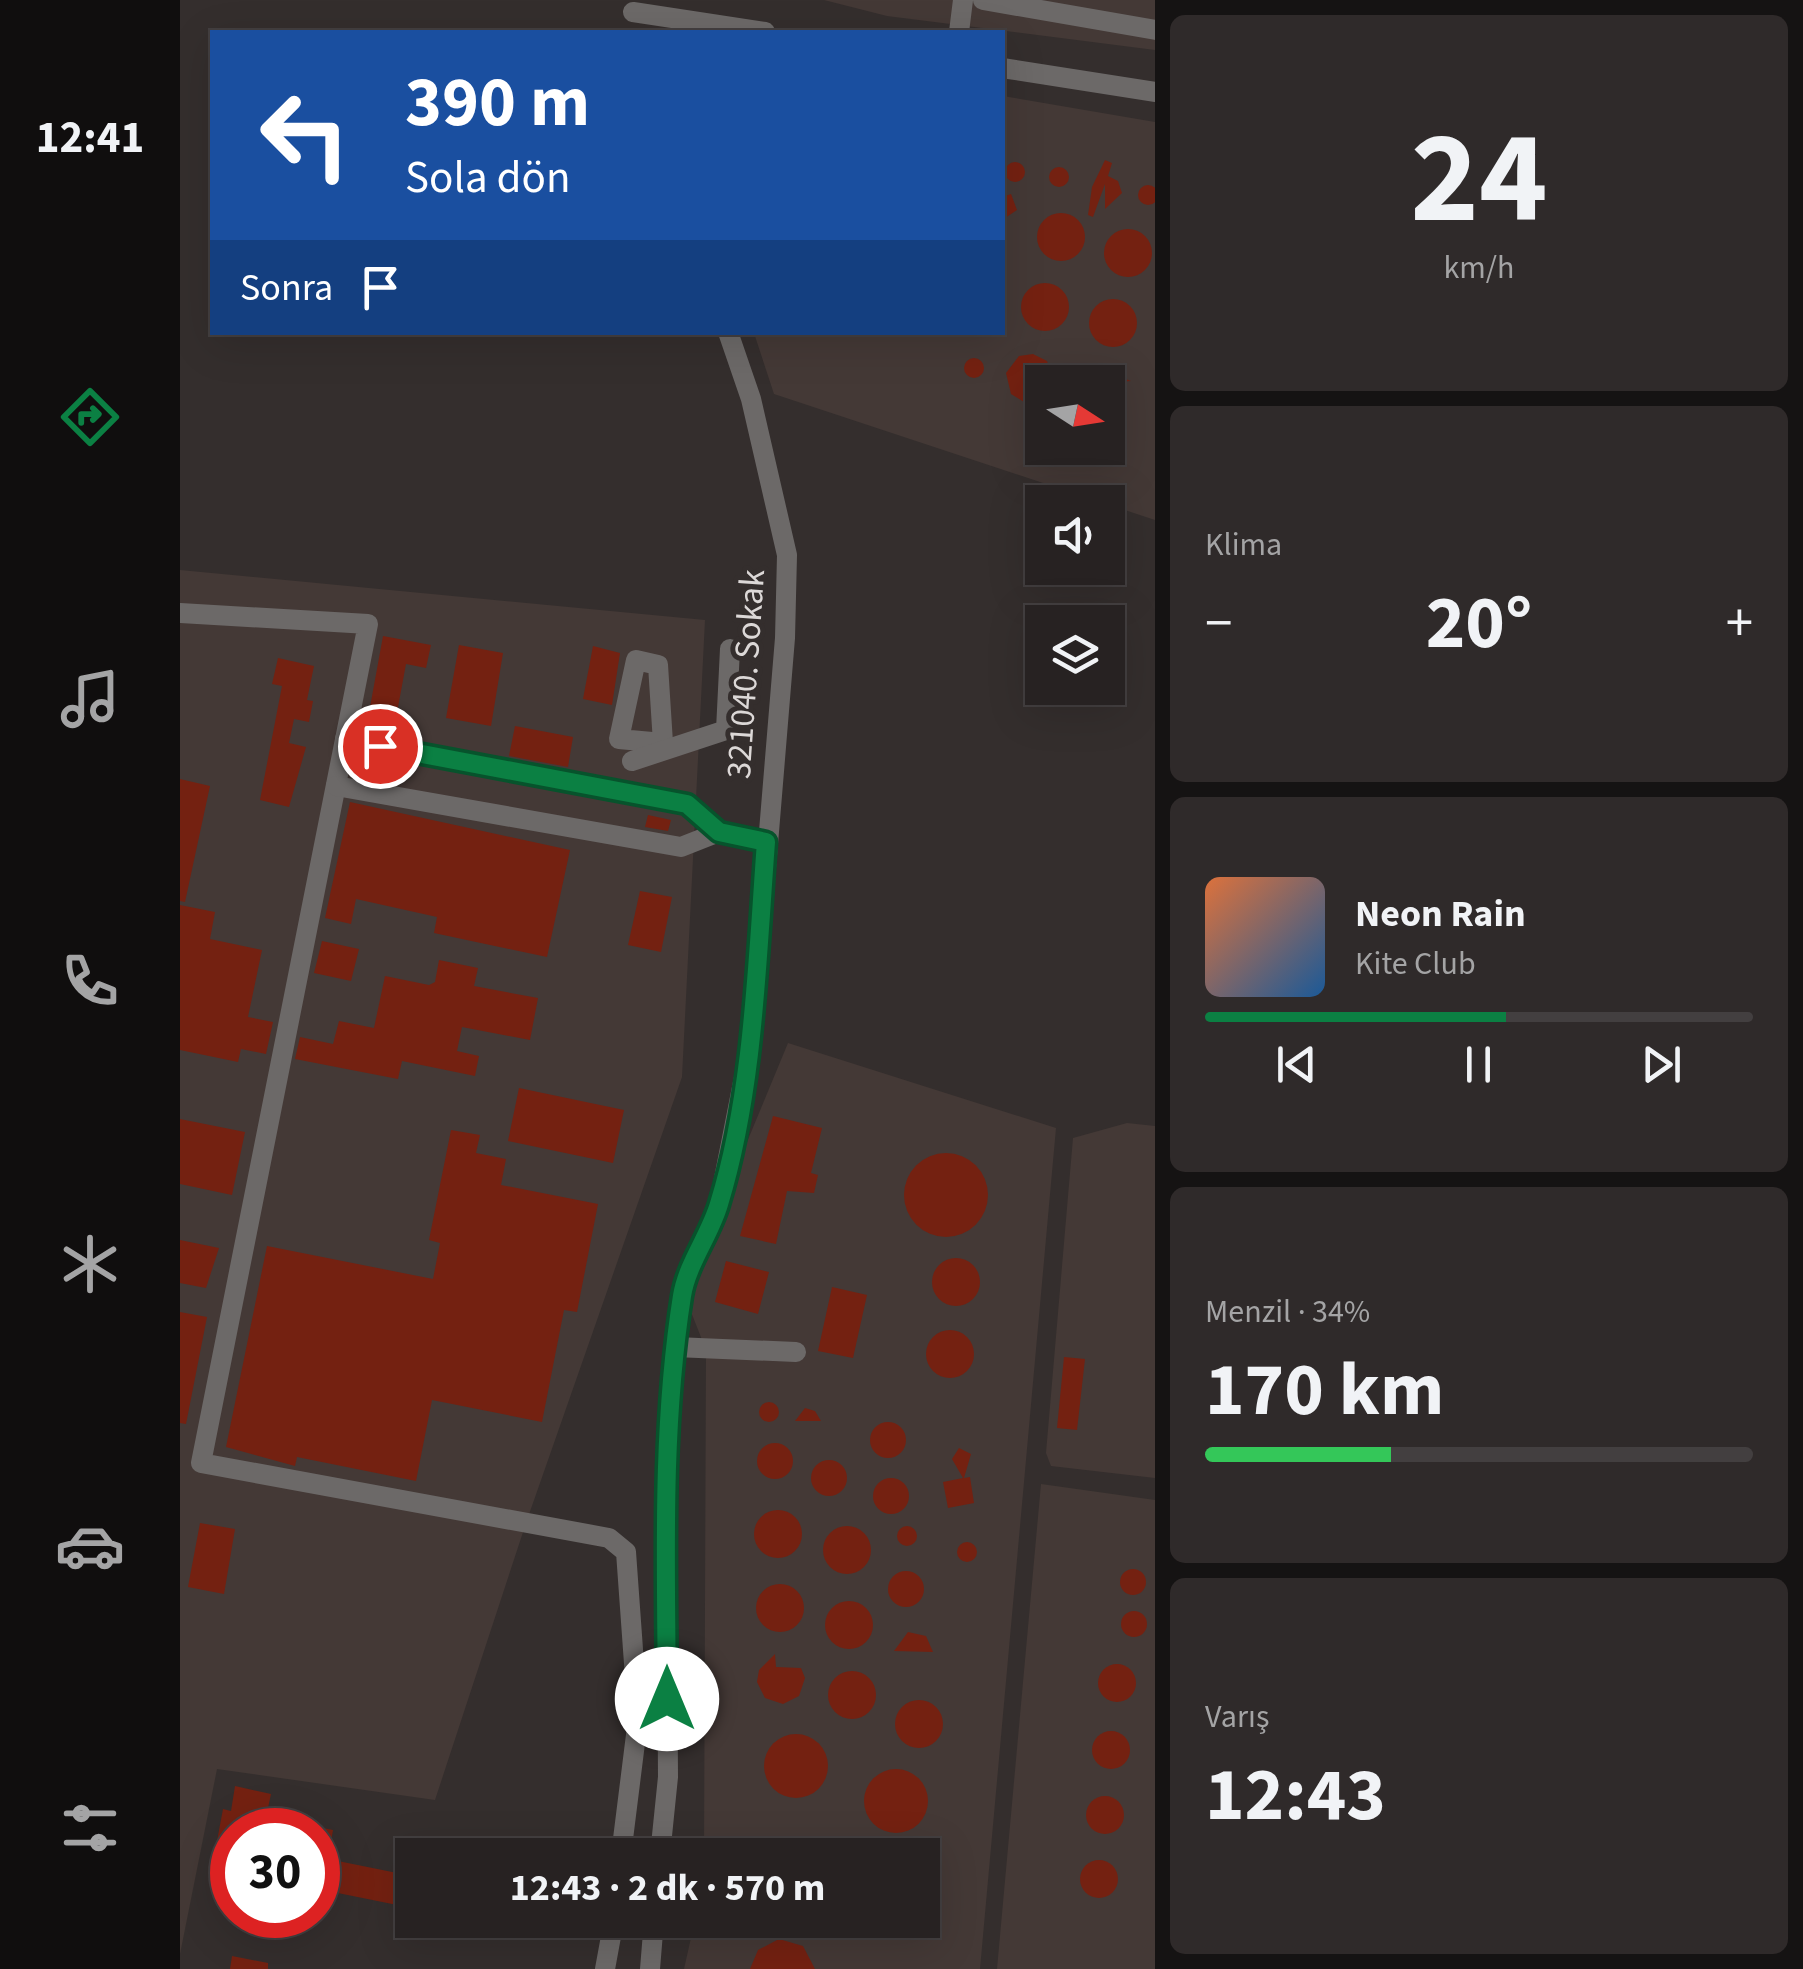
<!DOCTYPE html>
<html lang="tr">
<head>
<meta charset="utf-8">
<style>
  :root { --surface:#272222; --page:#2f2a2a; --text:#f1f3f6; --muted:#a4a4a5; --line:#433f40; --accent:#0b8043 }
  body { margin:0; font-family:"Source Sans 3",sans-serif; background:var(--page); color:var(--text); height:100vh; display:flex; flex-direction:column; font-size:38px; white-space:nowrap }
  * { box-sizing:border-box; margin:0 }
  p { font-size:32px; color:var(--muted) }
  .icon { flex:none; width:55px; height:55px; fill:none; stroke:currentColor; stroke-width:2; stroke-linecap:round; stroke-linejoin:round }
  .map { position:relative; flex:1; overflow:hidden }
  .sheet { display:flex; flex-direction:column; gap:15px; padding:15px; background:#151313; width:648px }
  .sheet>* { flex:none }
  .guide { position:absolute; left:30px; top:30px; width:795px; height:305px; border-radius:0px; box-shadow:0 10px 40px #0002,0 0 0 2px var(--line); background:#1a4fa0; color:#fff; overflow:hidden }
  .needle { width:65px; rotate:102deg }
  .controls { position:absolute; left:845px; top:365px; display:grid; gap:20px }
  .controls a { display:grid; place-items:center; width:100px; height:100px; border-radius:0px; background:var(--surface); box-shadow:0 10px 40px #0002,0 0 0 2px var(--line); font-size:50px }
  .speed { position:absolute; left:30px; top:1808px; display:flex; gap:20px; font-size:50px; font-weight:700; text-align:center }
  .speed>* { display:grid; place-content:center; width:130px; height:130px; border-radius:50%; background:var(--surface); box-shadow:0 10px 40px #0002,0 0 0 2px var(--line); line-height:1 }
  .speed .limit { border:15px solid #d22; background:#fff; color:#111 }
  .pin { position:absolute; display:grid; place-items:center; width:85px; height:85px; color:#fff; margin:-42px; border:5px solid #fff; border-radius:50%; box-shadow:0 2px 10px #0007 }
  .me { position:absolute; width:110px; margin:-55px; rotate:0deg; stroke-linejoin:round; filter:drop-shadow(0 0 8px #0008) }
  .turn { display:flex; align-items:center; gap:35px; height:210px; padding:0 30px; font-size:45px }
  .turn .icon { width:130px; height:130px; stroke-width:2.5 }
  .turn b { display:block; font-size:70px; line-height:85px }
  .then { display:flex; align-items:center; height:95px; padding:0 30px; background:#0003; gap:20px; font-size:38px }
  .big { font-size:75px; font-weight:700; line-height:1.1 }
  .sheet .card { flex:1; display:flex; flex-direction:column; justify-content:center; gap:15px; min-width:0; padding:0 35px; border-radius:15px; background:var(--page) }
  .sheet .dial { align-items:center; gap:0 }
  .dial b { font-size:130px; line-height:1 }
  .song { display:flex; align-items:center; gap:30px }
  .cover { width:120px; height:120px; border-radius:15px; background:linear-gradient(135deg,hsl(20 70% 55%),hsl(210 70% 35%)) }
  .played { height:10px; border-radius:5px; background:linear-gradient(90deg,var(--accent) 55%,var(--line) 55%) }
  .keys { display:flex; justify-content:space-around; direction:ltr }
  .heat { display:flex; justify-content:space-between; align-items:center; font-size:55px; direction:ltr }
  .charge { height:15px; border-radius:8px; background:linear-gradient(90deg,#34c759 34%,var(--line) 0) }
  .trip { position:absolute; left:215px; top:1838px; width:545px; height:100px; border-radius:0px; background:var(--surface); box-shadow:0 10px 40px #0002,0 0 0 2px var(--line); font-weight:700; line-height:100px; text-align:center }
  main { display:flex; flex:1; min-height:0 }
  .dock { display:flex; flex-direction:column; width:180px; justify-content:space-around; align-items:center; background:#100e0e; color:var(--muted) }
  .dock .icon { width:70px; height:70px }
  .dock .active { color:var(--accent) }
  .dock b { font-size:45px; color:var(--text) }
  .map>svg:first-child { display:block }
</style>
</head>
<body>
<main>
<nav class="dock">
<b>12:41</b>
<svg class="icon active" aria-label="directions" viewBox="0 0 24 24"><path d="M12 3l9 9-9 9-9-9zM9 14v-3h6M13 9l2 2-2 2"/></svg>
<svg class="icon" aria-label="music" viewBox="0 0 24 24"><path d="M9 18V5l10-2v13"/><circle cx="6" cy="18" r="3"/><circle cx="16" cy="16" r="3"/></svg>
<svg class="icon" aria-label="phone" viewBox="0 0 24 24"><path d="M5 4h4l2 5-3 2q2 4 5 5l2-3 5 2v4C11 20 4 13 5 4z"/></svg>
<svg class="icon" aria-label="climate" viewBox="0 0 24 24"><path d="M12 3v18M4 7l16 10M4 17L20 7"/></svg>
<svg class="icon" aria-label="car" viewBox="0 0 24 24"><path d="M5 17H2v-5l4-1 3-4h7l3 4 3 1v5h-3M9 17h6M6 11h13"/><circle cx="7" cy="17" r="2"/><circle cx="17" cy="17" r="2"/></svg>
<svg class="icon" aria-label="filters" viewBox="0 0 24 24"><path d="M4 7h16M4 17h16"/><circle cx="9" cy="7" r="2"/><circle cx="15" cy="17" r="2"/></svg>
</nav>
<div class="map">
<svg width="976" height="1969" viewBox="0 0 976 1969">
  <rect width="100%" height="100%" fill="#342e2d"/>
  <g fill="#443936" fill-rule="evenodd">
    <path d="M 644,0 L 975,0 L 975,50 L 707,16 Z"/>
    <path d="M 823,96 L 975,122 L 975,520 L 594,394 L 574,333 L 822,332 ZM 862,382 L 928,382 L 928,448 L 862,448 Z"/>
    <path d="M 0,570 L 525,620 L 502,1077 L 346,1523 L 255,1800 L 37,1769 L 0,1954 Z"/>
    <path d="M 608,1043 L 876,1128 L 800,1969 L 504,1969 L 515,1920 L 742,1920 L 742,1855 L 524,1855 L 526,1350 L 504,1294 Z"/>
    <path d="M 947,1123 L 975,1126 L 975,1478 L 871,1466 L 866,1453 L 893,1138 Z"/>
    <path d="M 861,1484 L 975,1500 L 975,1969 L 817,1969 Z"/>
  </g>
  <g fill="#742111">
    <path d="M 925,160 L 932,163 L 928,176 L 938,181 L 942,193 L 925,209 L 925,184 L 913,217 L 908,215 L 912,187 Z"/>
    <circle cx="835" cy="172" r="10"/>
    <circle cx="879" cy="177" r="10"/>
    <circle cx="968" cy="195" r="10"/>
    <path d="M 831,194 L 837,210 L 822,220 L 822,197 Z"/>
    <circle cx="881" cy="237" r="24"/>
    <circle cx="948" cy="253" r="24"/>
    <circle cx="865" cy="307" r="24"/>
    <circle cx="933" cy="323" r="24"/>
    <path d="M 853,354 L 867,361 L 874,382 L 862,382 L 862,399 L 844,402 L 831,394 L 826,373 L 839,356 Z"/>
    <circle cx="794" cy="368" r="10"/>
    <path d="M 928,367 L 932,374 L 951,381 L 938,382 L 941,399 L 928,419 L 928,382 L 882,380 L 913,370 L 928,372 Z"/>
    <path d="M 203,636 L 251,645 L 246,668 L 226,664 L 213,734 L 186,729 Z"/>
    <path d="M 279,645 L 323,653 L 311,726 L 266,718 Z"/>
    <path d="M 413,646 L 440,653 L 432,705 L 403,699 Z"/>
    <path d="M 98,658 L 134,666 L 127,700 L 133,701 L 129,722 L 114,719 L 109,743 L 126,747 L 109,807 L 80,800 L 102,686 L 92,684 Z"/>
    <path d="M 335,726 L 393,737 L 388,767 L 329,756 Z"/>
    <path d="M 0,779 L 30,786 L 5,902 L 0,901 Z"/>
    <path d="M 170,802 L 390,850 L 367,957 L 254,933 L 257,917 L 176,899 L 171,924 L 145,918 Z"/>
    <path d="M 468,815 L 491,820 L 488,831 L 465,827 Z"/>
    <path d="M 460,891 L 492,897 L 481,952 L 448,945 Z"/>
    <path d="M 0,905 L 35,912 L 30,939 L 82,950 L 68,1017 L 93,1022 L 86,1054 L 61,1049 L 58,1062 L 0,1050 Z"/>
    <path d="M 142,941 L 179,949 L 171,981 L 134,973 Z"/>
    <path d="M 259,960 L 298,968 L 294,986 L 358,998 L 350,1040 L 282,1027 L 277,1051 L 299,1056 L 295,1076 L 222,1061 L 218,1079 L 115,1059 L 120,1037 L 153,1044 L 159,1021 L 194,1028 L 205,976 L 249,985 L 255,982 Z"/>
    <path d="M 339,1088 L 444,1110 L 433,1163 L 328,1141 Z"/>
    <path d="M 593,1116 L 642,1128 L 631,1173 L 638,1175 L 634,1193 L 607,1191 L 596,1244 L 560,1236 Z"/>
    <path d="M 0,1119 L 65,1132 L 52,1195 L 0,1184 Z"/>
    <path d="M 271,1130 L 300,1135 L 296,1153 L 326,1159 L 321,1185 L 418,1204 L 397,1312 L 384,1310 L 362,1422 L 252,1400 L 236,1481 L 117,1457 L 115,1466 L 46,1447 L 87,1246 L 253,1279 L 260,1243 L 249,1240 Z"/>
    <circle cx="766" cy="1195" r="42"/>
    <path d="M 0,1240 L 39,1248 L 26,1288 L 0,1283 Z"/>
    <circle cx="776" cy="1282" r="24"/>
    <path d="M 546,1261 L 589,1272 L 578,1314 L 535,1302 Z"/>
    <path d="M 652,1287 L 687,1295 L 673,1358 L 638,1351 Z"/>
    <path d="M 0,1312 L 27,1317 L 6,1424 L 0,1423 Z"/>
    <circle cx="770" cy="1354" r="24"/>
    <path d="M 884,1357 L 905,1359 L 897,1430 L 877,1428 Z"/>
    <circle cx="589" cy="1412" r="10"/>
    <path d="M 625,1408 L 635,1411 L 641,1421 L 615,1421 Z"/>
    <circle cx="708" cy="1440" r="18"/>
    <circle cx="595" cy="1461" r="18"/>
    <path d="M 779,1448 L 791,1454 L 784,1478 L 790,1477 L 794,1503 L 768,1508 L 763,1482 L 783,1478 L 772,1459 Z"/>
    <circle cx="649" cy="1478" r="18"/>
    <circle cx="711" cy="1496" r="18"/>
    <circle cx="598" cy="1534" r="24"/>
    <path d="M 20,1523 L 55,1529 L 44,1594 L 8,1587 Z"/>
    <circle cx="727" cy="1536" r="10"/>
    <circle cx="667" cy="1550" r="24"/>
    <circle cx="787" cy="1552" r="10"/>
    <circle cx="953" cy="1582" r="13"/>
    <circle cx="726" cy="1589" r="18"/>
    <circle cx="600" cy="1608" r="24"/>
    <circle cx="669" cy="1625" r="24"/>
    <circle cx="954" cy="1624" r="13"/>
    <path d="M 728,1632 L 746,1636 L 753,1652 L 714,1651 Z"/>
    <path d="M 595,1654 L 596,1667 L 621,1668 L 625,1678 L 619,1696 L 603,1704 L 585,1698 L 577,1682 L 579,1670 Z"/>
    <circle cx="937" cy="1683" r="19"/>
    <circle cx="672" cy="1695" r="24"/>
    <circle cx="739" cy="1724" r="24"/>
    <circle cx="931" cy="1750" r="19"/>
    <circle cx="616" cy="1766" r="32"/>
    <circle cx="716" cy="1801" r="32"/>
    <path d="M 55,1786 L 91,1794 L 86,1817 L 122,1824 L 122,1830 L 52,1830 L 52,1877 L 31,1873 L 43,1809 L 51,1811 Z"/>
    <circle cx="925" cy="1815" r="19"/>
    <path d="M 138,1827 L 153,1830 L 148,1859 L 232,1876 L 232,1908 L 138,1889 Z"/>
    <path d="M 605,1836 L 622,1839 L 640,1855 L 576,1855 Z"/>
    <circle cx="919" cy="1879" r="19"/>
    <path d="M 669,1920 L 740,1920 L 710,1933 Z"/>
    <path d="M 599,1939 L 623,1946 L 635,1969 L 570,1969 L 578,1950 Z"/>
    <path d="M 52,1956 L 88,1963 L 88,1969 L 50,1969 Z"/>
  </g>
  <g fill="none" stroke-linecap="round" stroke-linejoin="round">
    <g stroke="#6c6968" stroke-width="20">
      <path d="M 803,0 L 976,30"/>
      <path d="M 453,12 L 585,32"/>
      <path d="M 779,32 L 783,0"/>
      <path d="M 822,68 L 976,92"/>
      <path d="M 0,613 L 188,624 L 21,1463 L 429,1538 L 446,1552 L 458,1719 L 441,1855"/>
      <path d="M 456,660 L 478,665 L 483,743 L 439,739 Z"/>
      <path d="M 165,739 L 507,804 L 539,832 L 585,841"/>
      <path d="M 452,761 L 546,730 L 550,649"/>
      <path d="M 156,786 L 501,847 L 539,832"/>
      <path d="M 495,1347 L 616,1352"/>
      <path d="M 480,1855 L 488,1777 L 486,1463 L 495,1347 L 503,1289 L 539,1204 L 572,1037 L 605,638 L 607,555 L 571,399 L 548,332"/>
      <path d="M 425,1969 L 434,1920"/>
      <path d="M 470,1969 L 474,1920"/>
    </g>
  </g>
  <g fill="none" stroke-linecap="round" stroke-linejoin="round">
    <g stroke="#07532c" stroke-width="25">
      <path id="route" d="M 200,746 L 507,804 L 539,832 L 586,842 C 577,960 574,1090 539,1204 C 530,1235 507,1264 502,1296 C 481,1429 486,1564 487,1699"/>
    </g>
    <use href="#route" stroke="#0b8043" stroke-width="18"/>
  </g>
  <g text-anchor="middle" stroke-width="10" stroke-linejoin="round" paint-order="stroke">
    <g font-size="35" fill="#dcd8d7" stroke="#342e2d">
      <text transform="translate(565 674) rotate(-86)" y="12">321040. Sokak</text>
    </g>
  </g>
</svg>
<div class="controls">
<a><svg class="needle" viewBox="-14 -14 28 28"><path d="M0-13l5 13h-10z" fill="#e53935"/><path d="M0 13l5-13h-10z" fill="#a4a4a5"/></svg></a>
<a><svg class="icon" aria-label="sound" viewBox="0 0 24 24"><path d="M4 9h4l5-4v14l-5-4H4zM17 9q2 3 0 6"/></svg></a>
<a><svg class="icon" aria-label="layers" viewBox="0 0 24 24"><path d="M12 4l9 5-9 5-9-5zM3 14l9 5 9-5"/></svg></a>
</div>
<div class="speed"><div class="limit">30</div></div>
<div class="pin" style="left:200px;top:746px;background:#d93025"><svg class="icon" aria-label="arrive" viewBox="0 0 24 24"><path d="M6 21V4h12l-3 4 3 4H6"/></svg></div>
<svg class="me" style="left:487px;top:1699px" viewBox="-20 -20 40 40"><circle r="19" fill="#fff"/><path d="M0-13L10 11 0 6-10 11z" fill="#0b8043"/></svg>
<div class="trip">12:43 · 2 dk · 570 m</div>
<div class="guide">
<div class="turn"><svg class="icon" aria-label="left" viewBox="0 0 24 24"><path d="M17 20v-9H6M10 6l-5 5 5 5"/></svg><div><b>390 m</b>Sola dön</div></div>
<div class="then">Sonra<svg class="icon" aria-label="arrive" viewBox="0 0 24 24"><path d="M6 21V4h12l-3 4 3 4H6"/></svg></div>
</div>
</div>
<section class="sheet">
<div class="card dial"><b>24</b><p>km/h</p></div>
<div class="card"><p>Klima</p>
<div class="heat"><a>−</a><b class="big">20°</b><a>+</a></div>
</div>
<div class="card">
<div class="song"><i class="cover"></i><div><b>Neon Rain</b><p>Kite Club</p></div></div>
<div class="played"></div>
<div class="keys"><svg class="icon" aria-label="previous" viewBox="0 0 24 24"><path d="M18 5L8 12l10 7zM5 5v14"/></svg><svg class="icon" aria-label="pause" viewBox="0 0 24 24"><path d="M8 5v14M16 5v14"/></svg><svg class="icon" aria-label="next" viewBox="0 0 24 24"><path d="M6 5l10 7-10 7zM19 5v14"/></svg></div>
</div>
<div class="card"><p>Menzil · 34%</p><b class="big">170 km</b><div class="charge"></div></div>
<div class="card"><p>Varış</p><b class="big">12:43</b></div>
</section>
</main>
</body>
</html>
